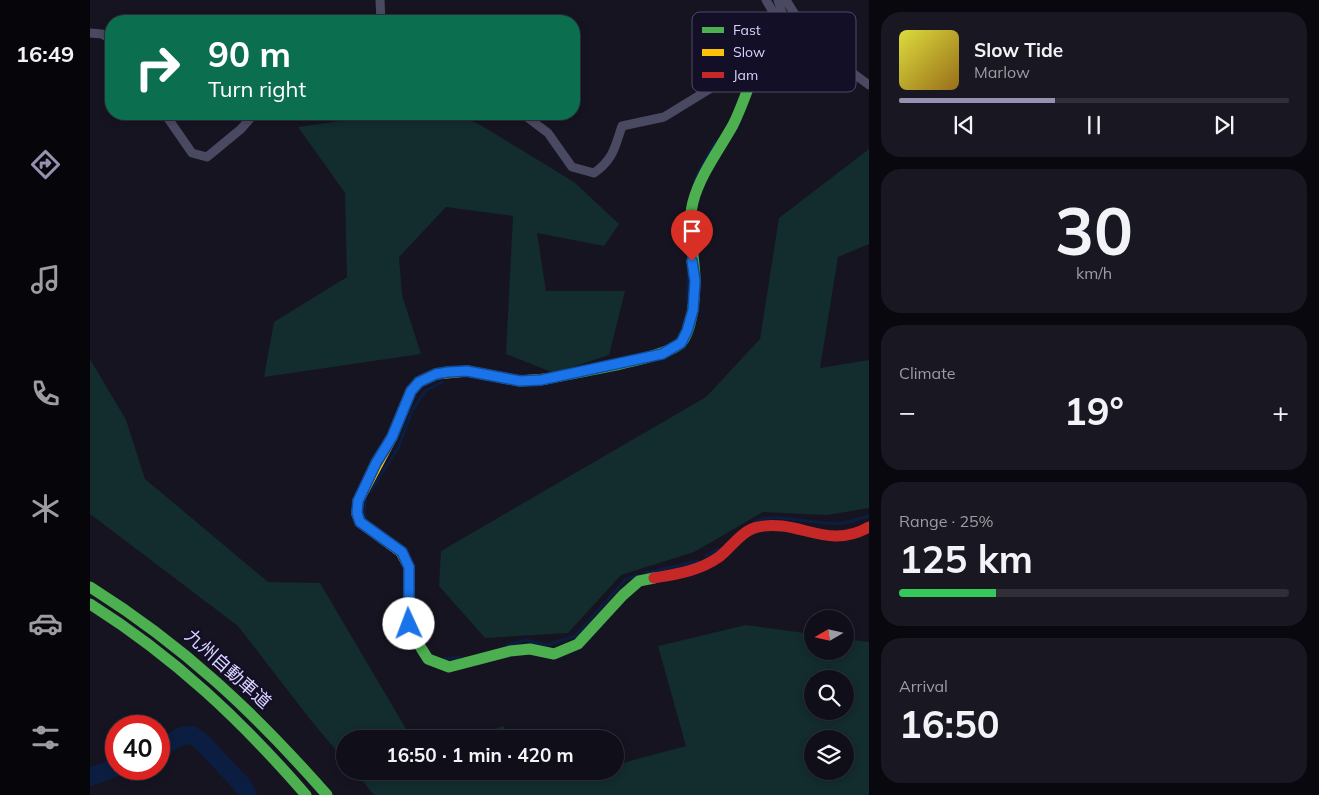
<!DOCTYPE html>
<html lang="en">
<head>
<meta charset="utf-8">
<style>
  :root { --surface:#100f19; --page:#191822; --text:#f1f3f6; --muted:#9c9ca2; --line:#302f38; --accent:#9591b1 }
  body { margin:0; font-family:Mulish,"Noto Sans JP",sans-serif; background:var(--page); color:var(--text); height:100vh; display:flex; flex-direction:column; font-size:19px; white-space:nowrap }
  * { box-sizing:border-box; margin:0 }
  p { font-size:16px; color:var(--muted) }
  .icon { flex:none; width:28px; height:28px; fill:none; stroke:currentColor; stroke-width:2; stroke-linecap:round; stroke-linejoin:round }
  .map { position:relative; flex:1; overflow:hidden }
  .drawer { display:flex; flex-direction:column; gap:12px; padding:12px; background:#09080e; width:450px }
  .drawer>* { flex:none }
  .hud { position:absolute; left:15px; top:15px; width:475px; height:105px; border-radius:20px; box-shadow:0 2px 8px #0003,0 0 0 1px var(--line); background:#0b6e4f; color:#fff; overflow:hidden }
  .needle { width:32px; rotate:261deg }
  .fabs { position:absolute; left:714px; top:610px; display:grid; gap:10px }
  .fabs a { display:grid; place-items:center; width:50px; height:50px; border-radius:50%; background:var(--surface); box-shadow:0 2px 8px #0003,0 0 0 1px var(--line); font-size:25px }
  .speed { position:absolute; left:15px; top:715px; display:flex; gap:10px; font-size:25px; font-weight:700; text-align:center }
  .speed>* { display:grid; place-content:center; width:65px; height:65px; border-radius:50%; background:var(--surface); box-shadow:0 2px 8px #0003,0 0 0 1px var(--line); line-height:1 }
  .speed .limit { border:8px solid #d22; background:#fff; color:#111 }
  .pin { position:absolute; display:grid; place-items:center; width:42px; height:42px; color:#fff; margin:-51px -21px; border-radius:50% 50% 50% 0; rotate:-45deg; box-shadow:0 0 5px #0007 }
  .pin .icon { rotate:45deg }
  .me { position:absolute; width:55px; margin:-28px; rotate:358deg; stroke-linejoin:round; filter:drop-shadow(0 0 4px #0008) }
  .turn { display:flex; align-items:center; gap:18px; height:105px; padding:0 20px; font-size:22px }
  .turn .icon { width:65px; height:65px; stroke-width:2.5 }
  .turn b { display:block; font-size:35px; line-height:42px }
  .big { font-size:38px; font-weight:700; line-height:1.1 }
  .drawer .card { flex:1; display:flex; flex-direction:column; justify-content:center; gap:8px; min-width:0; padding:0 18px; border-radius:20px; background:var(--page) }
  .drawer .dial { align-items:center; gap:0 }
  .dial b { font-size:65px; line-height:1 }
  .song { display:flex; align-items:center; gap:15px }
  .cover { width:60px; height:60px; border-radius:8px; background:linear-gradient(135deg,hsl(60 70% 55%),hsl(40 70% 35%)) }
  .played { height:5px; border-radius:2px; background:linear-gradient(90deg,var(--accent) 40%,var(--line) 40%) }
  .keys { display:flex; justify-content:space-around; direction:ltr }
  .heat { display:flex; justify-content:space-between; align-items:center; font-size:28px; direction:ltr }
  .charge { height:8px; border-radius:4px; background:linear-gradient(90deg,#34c759 25%,var(--line) 0) }
  .trip { position:absolute; left:246px; top:730px; width:288px; height:50px; border-radius:25px; background:var(--surface); box-shadow:0 2px 8px #0003,0 0 0 1px var(--line); font-weight:700; line-height:50px; text-align:center }
  main { display:flex; flex:1; min-height:0 }
  .tabs { display:flex; flex-direction:column; width:90px; justify-content:space-around; align-items:center; background:#06060a; color:var(--muted) }
  .tabs .icon { width:35px; height:35px }
  .tabs .selected { color:var(--accent) }
  .tabs b { font-size:22px; color:var(--text) }
  .map>svg:first-child { display:block }
</style>
</head>
<body>
<main>
<nav class="tabs">
<b>16:49</b>
<svg class="icon selected" aria-label="directions" viewBox="0 0 24 24"><path d="M12 3l9 9-9 9-9-9zM9 14v-3h6M13 9l2 2-2 2"/></svg>
<svg class="icon" aria-label="music" viewBox="0 0 24 24"><path d="M9 18V5l10-2v13"/><circle cx="6" cy="18" r="3"/><circle cx="16" cy="16" r="3"/></svg>
<svg class="icon" aria-label="phone" viewBox="0 0 24 24"><path d="M5 4h4l2 5-3 2q2 4 5 5l2-3 5 2v4C11 20 4 13 5 4z"/></svg>
<svg class="icon" aria-label="climate" viewBox="0 0 24 24"><path d="M12 3v18M4 7l16 10M4 17L20 7"/></svg>
<svg class="icon" aria-label="car" viewBox="0 0 24 24"><path d="M5 17H2v-5l4-1 3-4h7l3 4 3 1v5h-3M9 17h6M6 11h13"/><circle cx="7" cy="17" r="2"/><circle cx="17" cy="17" r="2"/></svg>
<svg class="icon" aria-label="filters" viewBox="0 0 24 24"><path d="M4 7h16M4 17h16"/><circle cx="9" cy="7" r="2"/><circle cx="15" cy="17" r="2"/></svg>
</nav>
<div class="map">
<svg width="779" height="795" viewBox="0 0 779 795">
  <rect width="100%" height="100%" fill="#161421"/>
  <g fill="#132c2d" fill-rule="evenodd">
    <path d="M 277,114 L 369,114 L 392,126 L 484,182 L 529,224 L 514,246 L 447,233 L 456,291 L 535,291 L 519,355 L 464,373 L 416,354 L 423,216 L 356,207 L 309,257 L 312,295 L 331,354 L 174,377 L 184,322 L 257,277 L 255,193 L 208,127 L 271,118 Z"/>
    <path d="M 779,149 L 779,244 L 748,257 L 730,368 L 779,360 L 779,508 L 737,515 L 673,512 L 604,552 L 531,575 L 478,633 L 395,638 L 349,586 L 351,551 L 616,397 L 670,339 L 689,218 Z"/>
    <path d="M 0,359 L 36,420 L 55,479 L 178,582 L 230,583 L 322,739 L 255,739 L 255,761 L 219,718 L 148,626 L 0,514 Z"/>
    <path d="M 656,625 L 722,634 L 722,651 L 755,651 L 755,639 L 779,642 L 779,795 L 284,795 L 264,771 L 525,771 L 525,765 L 596,746 L 568,646 ZM 722,679 L 755,679 L 755,711 L 722,711 ZM 722,739 L 755,739 L 755,771 L 722,771 Z"/>
    <path d="M 413,726 L 423,739 L 381,739 Z"/>
  </g>
  <g fill="none" stroke-linecap="round" stroke-linejoin="round">
    <g stroke="#0b1e41" stroke-width="3">
      <path d="M 604,181 L 625,142"/>
      <path d="M 597,299 L 598,273"/>
      <path d="M 280,492 L 308,448 L 322,411 L 335,391 L 352,382"/>
      <path d="M 276,499 L 274,513 L 276,519"/>
      <path d="M 665,522 C 683,510 729,527 753,523 C 761,522 770,518 779,516"/>
      <path d="M 616,556 L 628,549"/>
      <path d="M 556,573 L 608,561"/>
      <path d="M 417,645 L 436,640 L 457,645 L 485,636 L 535,580 L 547,575"/>
      <path d="M 354,659 L 370,657"/>
    </g>
    <g stroke="#0b1e41" stroke-width="18">
      <path d="M 69,749 L 92,736 L 102,735 L 112,742 L 153,786 L 158,795"/>
      <path d="M 0,777 L 26,767"/>
    </g>
    <g stroke="#4a4962" stroke-width="9">
      <path d="M 290,0 L 291,21"/>
      <path d="M 676,0 L 686,17 L 695,42"/>
      <path d="M 696,0 L 714,29 L 726,46 L 779,85"/>
      <path d="M 0,33 L 12,34 L 21,39"/>
      <path d="M 75,114 L 102,153 L 117,157 L 151,129 L 164,114"/>
      <path d="M 433,114 L 458,133 L 482,167 L 504,173 C 523,160 525,147 532,126 L 574,117 L 649,71 L 666,69 L 687,59 L 698,49 L 697,28 L 688,0"/>
    </g>
    <g stroke="#4caf50" stroke-width="11">
      <path d="M 456,379 C 482,373 575,359 591,343 C 602,332 605,297 605,281 C 605,255 596,228 603,202 C 610,175 629,150 643,125 C 652,107 658,87 666,69"/>
      <path d="M 0,587 C 94,646 164,712 237,795"/>
      <path d="M 0,604 C 84,657 151,720 216,795"/>
      <path d="M 326,640 L 338,659 L 359,667 L 420,651 L 440,649 L 464,654 L 488,644 L 533,595 L 549,581 L 564,578"/>
    </g>
    <path stroke="#ffc107" stroke-width="11" d="M 326,640 L 319,624 L 319,567 L 311,552 L 270,522 L 267,514 L 268,501 L 302,437 L 321,391 L 329,382 L 346,374 L 377,371 L 430,381 L 456,379"/>
    <path stroke="#c62828" stroke-width="11" d="M 564,578 C 587,574 609,571 629,557 C 641,548 652,530 668,527 C 708,518 737,551 779,527"/>
  </g>
  <g fill="none" stroke-linecap="round" stroke-linejoin="round">
    <g stroke="#114b97" stroke-width="12">
      <path id="route" d="M 319,624 L 319,567 L 312,552 L 270,522 L 267,513 L 268,501 L 286,463 L 302,437 L 321,391 L 329,382 L 346,374 L 358,372 L 377,371 L 430,381 L 451,380 L 572,354 L 591,343 L 597,331 L 603,310 L 604,296 L 605,281 L 602,261"/>
    </g>
    <use href="#route" stroke="#1a73e8" stroke-width="9"/>
  </g>
  <g text-anchor="middle" stroke-width="5" stroke-linejoin="round" paint-order="stroke">
    <g font-size="18" fill="#d9d4ff" stroke="#130f26">
      <text transform="translate(138 669) rotate(42)" y="6">九州自動車道</text>
    </g>
  </g>
  <rect x="602" y="12" width="164" height="80" rx="8" fill="#130f26" stroke="#4e4a67" stroke-width="1"/>
  <rect x="612" y="27" width="22" height="6" fill="#4caf50"/>
  <rect x="612" y="49" width="22" height="7" fill="#ffc107"/>
  <rect x="612" y="72" width="22" height="6" fill="#c62828"/>
  <g font-size="14" fill="#d9d4ff">
    <text x="643" y="35">Fast</text>
    <text x="643" y="57">Slow</text>
    <text x="643" y="80">Jam</text>
  </g>
</svg>
<div class="fabs">
<a><svg class="needle" viewBox="-14 -14 28 28"><path d="M0-13l5 13h-10z" fill="#e53935"/><path d="M0 13l5-13h-10z" fill="#9c9ca2"/></svg></a>
<a><svg class="icon" aria-label="search" viewBox="0 0 24 24"><circle cx="10" cy="10" r="6"/><path d="M15 15l6 6"/></svg></a>
<a><svg class="icon" aria-label="layers" viewBox="0 0 24 24"><path d="M12 4l9 5-9 5-9-5zM3 14l9 5 9-5"/></svg></a>
</div>
<div class="speed"><div class="limit">40</div></div>
<div class="pin" style="left:602px;top:261px;background:#d93025"><svg class="icon" aria-label="arrive" viewBox="0 0 24 24"><path d="M6 21V4h12l-3 4 3 4H6"/></svg></div>
<svg class="me" style="left:319px;top:624px" viewBox="-20 -20 40 40"><circle r="19" fill="#fff"/><path d="M0-13L10 11 0 6-10 11z" fill="#1a73e8"/></svg>
<div class="trip">16:50 · 1 min · 420 m</div>
<div class="hud">
<div class="turn"><svg class="icon" aria-label="right" viewBox="0 0 24 24"><path d="M7 20v-9h11M14 6l5 5-5 5"/></svg><div><b>90 m</b>Turn right</div></div>
</div>
</div>
<section class="drawer">
<div class="card">
<div class="song"><i class="cover"></i><div><b>Slow Tide</b><p>Marlow</p></div></div>
<div class="played"></div>
<div class="keys"><svg class="icon" aria-label="previous" viewBox="0 0 24 24"><path d="M18 5L8 12l10 7zM5 5v14"/></svg><svg class="icon" aria-label="pause" viewBox="0 0 24 24"><path d="M8 5v14M16 5v14"/></svg><svg class="icon" aria-label="next" viewBox="0 0 24 24"><path d="M6 5l10 7-10 7zM19 5v14"/></svg></div>
</div>
<div class="card dial"><b>30</b><p>km/h</p></div>
<div class="card"><p>Climate</p>
<div class="heat"><a>−</a><b class="big">19°</b><a>+</a></div>
</div>
<div class="card"><p>Range · 25%</p><b class="big">125 km</b><div class="charge"></div></div>
<div class="card"><p>Arrival</p><b class="big">16:50</b></div>
</section>
</main>
</body>
</html>
